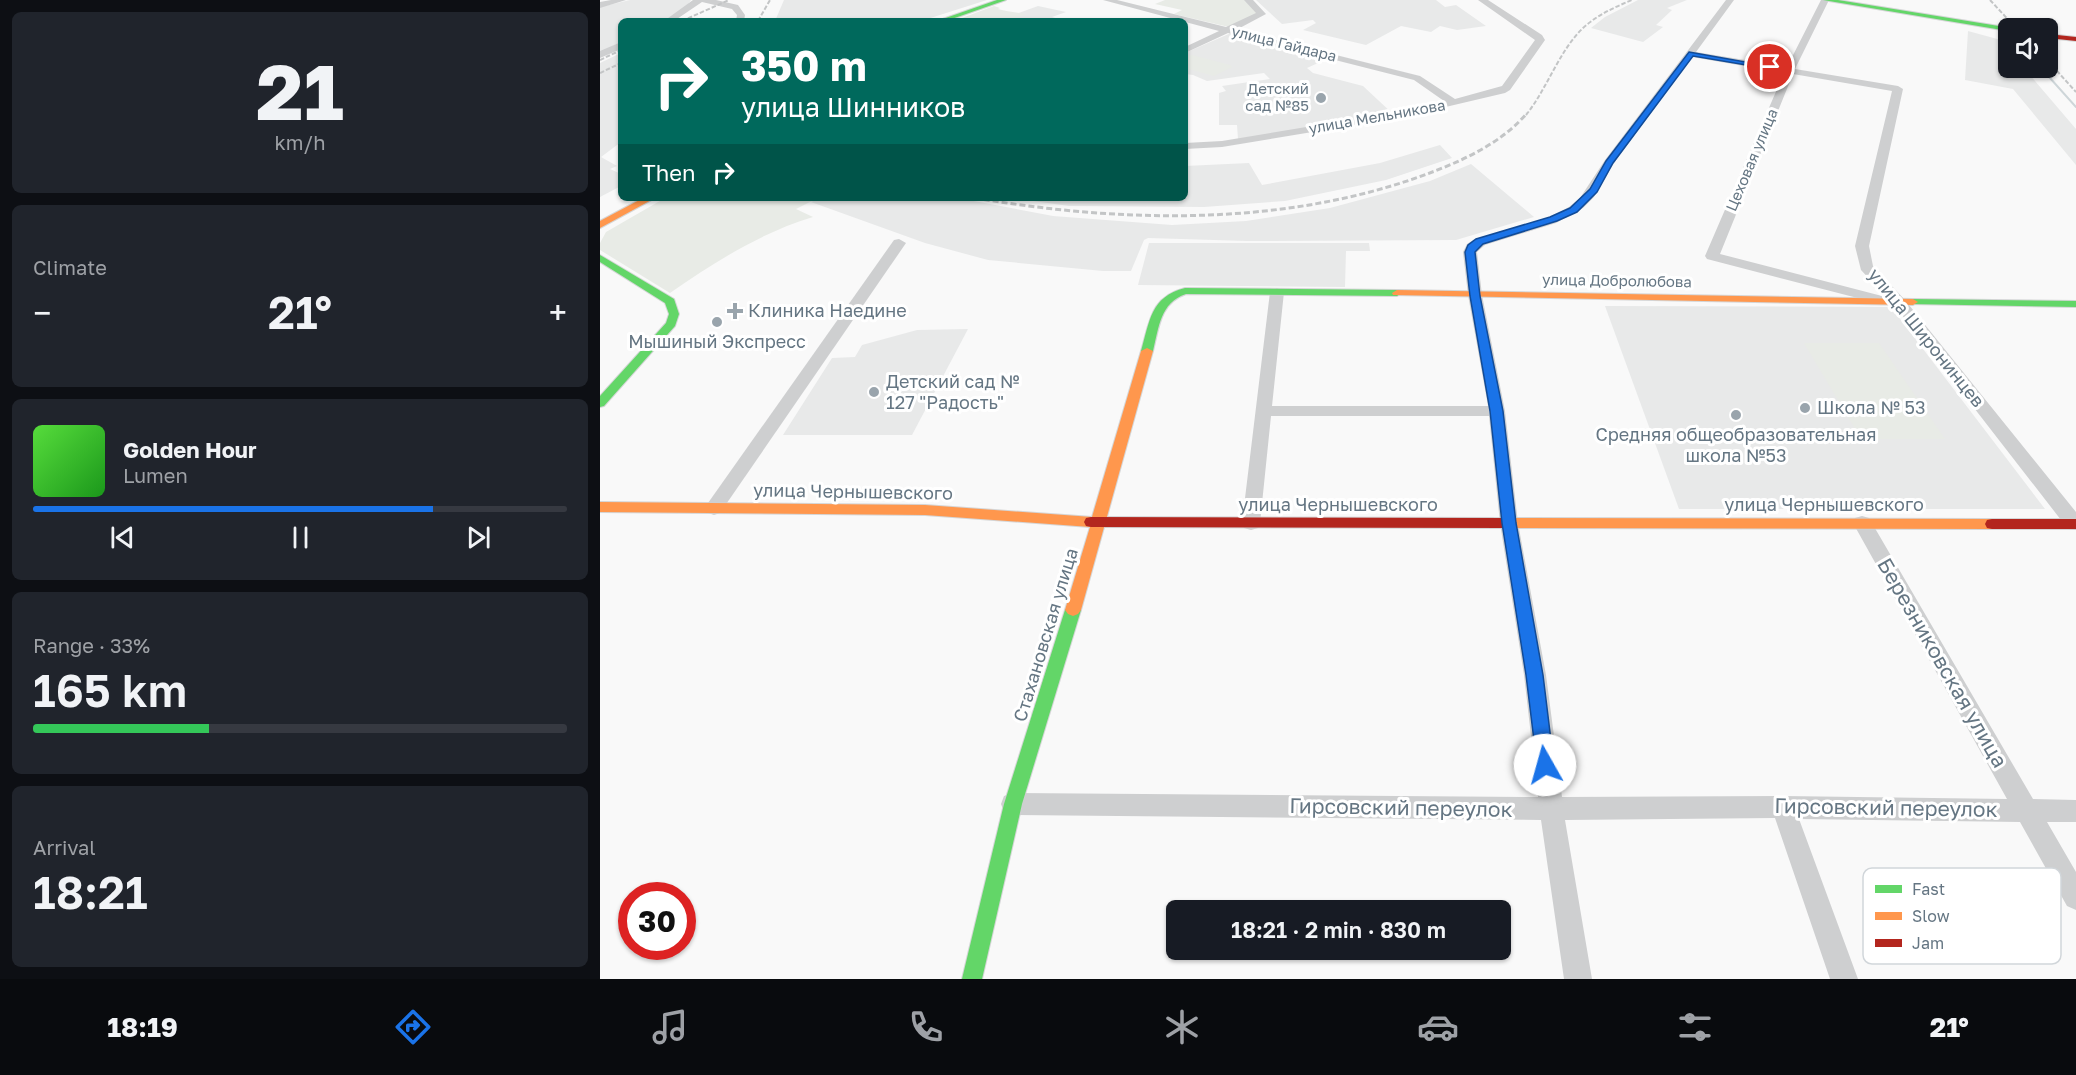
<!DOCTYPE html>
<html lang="en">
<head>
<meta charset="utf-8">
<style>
  :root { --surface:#171b24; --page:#20242c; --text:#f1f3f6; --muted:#9ea1a6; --line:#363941; --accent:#1a73e8 }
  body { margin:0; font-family:"Golos Text",sans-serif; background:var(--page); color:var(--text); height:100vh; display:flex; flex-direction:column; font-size:22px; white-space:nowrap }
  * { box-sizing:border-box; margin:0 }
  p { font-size:20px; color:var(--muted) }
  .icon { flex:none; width:33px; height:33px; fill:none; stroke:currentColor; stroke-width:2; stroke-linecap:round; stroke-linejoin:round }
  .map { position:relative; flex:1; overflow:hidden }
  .panel { display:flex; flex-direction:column; gap:12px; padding:12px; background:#0d0f14; width:600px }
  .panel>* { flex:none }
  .top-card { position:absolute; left:18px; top:18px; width:570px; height:183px; border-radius:9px; box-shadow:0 2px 4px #0004; background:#00695c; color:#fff; overflow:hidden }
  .buttons { position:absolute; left:1398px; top:18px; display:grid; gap:12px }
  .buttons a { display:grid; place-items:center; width:60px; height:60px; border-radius:9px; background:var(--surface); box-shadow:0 2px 4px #0004; font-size:30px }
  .speed { position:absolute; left:18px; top:882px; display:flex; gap:12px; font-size:30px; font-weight:700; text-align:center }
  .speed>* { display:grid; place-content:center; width:78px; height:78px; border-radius:50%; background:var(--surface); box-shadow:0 2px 4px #0004; line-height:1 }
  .speed .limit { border:9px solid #d22; background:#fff; color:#111 }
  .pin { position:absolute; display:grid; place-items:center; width:51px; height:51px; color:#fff; margin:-26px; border:3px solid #fff; border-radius:50%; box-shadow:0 2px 6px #0007 }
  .me { position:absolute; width:66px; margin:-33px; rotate:353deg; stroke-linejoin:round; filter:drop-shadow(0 0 4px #0008) }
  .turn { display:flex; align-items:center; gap:21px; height:126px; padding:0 24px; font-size:27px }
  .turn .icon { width:78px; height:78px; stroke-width:2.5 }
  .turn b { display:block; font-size:42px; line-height:51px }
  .then { display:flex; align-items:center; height:57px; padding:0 24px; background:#0003; gap:12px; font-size:22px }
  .big { font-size:45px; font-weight:600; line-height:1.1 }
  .panel .card { flex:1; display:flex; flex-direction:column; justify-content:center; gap:9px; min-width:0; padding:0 21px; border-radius:9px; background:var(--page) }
  .panel .dial { align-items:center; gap:0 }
  .dial b { font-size:78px; line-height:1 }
  .song { display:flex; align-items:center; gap:18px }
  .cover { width:72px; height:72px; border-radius:9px; background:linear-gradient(135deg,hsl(110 70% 55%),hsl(120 70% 35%)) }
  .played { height:6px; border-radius:3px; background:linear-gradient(90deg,var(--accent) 75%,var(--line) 75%) }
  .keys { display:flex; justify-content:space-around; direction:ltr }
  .heat { display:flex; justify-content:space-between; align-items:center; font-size:33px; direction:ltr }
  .charge { height:9px; border-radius:4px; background:linear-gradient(90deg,#34c759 33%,var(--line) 0) }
  .trip { position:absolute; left:566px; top:900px; width:345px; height:60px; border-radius:9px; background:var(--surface); box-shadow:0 2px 4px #0004; font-weight:600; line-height:60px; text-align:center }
  .menu { display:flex; height:96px; justify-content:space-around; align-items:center; background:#090b0e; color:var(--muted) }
  .menu .icon { width:42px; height:42px }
  .menu .selected { color:var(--accent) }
  .menu b { font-size:27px; color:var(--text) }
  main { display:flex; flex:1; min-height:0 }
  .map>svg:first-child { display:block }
</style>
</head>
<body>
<main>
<section class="panel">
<div class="card dial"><b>21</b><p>km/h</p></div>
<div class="card"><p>Climate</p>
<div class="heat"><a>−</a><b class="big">21°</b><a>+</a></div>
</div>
<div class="card">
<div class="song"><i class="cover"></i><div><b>Golden Hour</b><p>Lumen</p></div></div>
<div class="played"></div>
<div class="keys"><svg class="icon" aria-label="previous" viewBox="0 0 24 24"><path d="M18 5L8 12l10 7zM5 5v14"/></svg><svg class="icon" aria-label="pause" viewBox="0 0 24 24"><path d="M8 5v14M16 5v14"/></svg><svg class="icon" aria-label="next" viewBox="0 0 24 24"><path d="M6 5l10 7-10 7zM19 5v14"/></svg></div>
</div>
<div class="card"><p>Range · 33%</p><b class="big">165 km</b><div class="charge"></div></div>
<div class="card"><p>Arrival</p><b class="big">18:21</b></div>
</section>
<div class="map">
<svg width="1476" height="979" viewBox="0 0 1476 979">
  <rect width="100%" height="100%" fill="#f9f9f9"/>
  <g fill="#e8e9e9">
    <path d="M 30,0 L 91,0 L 84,10 L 63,21 L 21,21 L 21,42 L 0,52 L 0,7 Z"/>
    <path d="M 184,0 L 387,0 L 321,21 L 175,21 Z"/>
    <path d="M 656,0 L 836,0 L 845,7 L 856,5 L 886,26 L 857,30 L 840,26 L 831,32 L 801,26 L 766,45 L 703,30 L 716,23 L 713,20 L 682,24 Z"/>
    <path d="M 1038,0 L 1087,0 L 1067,8 L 1072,10 L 1056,25 L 1063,27 L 1043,42 L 991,28 L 1005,17 Z"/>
    <path d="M 438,6 L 466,12 L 452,17 L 465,21 L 397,21 Z"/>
    <path d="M 1368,31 L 1401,40 L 1408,49 L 1408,68 L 1424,68 L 1476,129 L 1476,165 L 1413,89 L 1365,80 Z"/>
    <path d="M 631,33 L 729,58 L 707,68 L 713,73 L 763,86 L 793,114 L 638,139 L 637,125 L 619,125 L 619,93 L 626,91 L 622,86 L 670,79 L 664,73 L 607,81 L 593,75 L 585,74 L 585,53 Z"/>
    <path d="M 21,53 L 21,142 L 1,157 L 17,166 L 10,169 L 21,174 L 21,186 L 0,197 L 0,63 Z"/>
    <path d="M 840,145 L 852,158 L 786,180 L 685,201 L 604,207 L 469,206 L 412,198 L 585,198 L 585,166 L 649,163 L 662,185 L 780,163 Z"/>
    <path d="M 871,164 L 934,217 L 856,240 L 647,241 L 548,238 L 544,240 L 531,271 L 503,271 L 388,260 L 325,243 L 211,202 L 219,198 L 358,198 L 453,216 L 572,225 L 646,221 L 730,208 L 830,181 Z"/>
    <path d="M 549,243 L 769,243 L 770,251 L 746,251 L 745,287 L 538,285 Z"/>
    <path d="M 1005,306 L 1291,307 L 1445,509 L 1079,509 Z"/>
    <path d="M 368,329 L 312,435 L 183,435 L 232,358 L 255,357 L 262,345 L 317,330 Z"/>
  </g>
  <g fill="#e8ebe6">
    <path d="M 565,0 L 648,0 L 662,13 L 633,28 L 574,14 L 582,10 L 555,4 Z"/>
    <path d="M 394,6 L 400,8 L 398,9 C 407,12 416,12 426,14 L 408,21 L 354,21 Z"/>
    <path d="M 592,55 L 630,65 L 632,67 L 614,76 L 585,68 L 585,56 Z"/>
    <path d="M 65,198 L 218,198 L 196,209 L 213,217 C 160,233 115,262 70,293 L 0,250 L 0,243 L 6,232 Z"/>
    <path d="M 1204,343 L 1279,343 L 1345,439 L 1261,439 Z"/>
  </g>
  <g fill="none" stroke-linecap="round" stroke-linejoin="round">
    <path stroke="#ced6d9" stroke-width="2" d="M 1441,68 L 1476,107"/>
    <g stroke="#d5d6d7" stroke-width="2">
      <g id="fast">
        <path d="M 397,0 L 406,0 L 346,21 L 337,21 Z"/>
        <path d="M 1223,0 L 1238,0 L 1411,28 L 1408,31 Z"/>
        <path d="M 0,255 L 74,299 L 79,314 L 75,326 L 4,406 L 0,407 L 0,396 L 66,323 L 69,314 L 65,303 L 0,262 Z"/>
        <path d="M 585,288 L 797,290 L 802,293 L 797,296 L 586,294 C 560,303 559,327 553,351 L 551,353 L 543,353 L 541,351 C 550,321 550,297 585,288 Z"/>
        <path d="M 1313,299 L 1476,301 L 1476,307 L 1309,304 L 1308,302 Z"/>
        <path d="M 473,604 L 478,606 L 481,610 L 422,804 L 382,979 L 362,979 L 404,804 L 465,610 L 468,606 Z"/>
      </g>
    </g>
    <g stroke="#d5d6d7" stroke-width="2">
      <g id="slow">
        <path d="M 43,198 L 55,198 L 0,228 L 0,221 Z"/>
        <path d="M 797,290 L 1313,299 L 1318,302 L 1313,305 L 793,295 L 792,293 Z"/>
        <path d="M 547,348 L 553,351 L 481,610 L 478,614 L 473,616 L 468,614 L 465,610 L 490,527 L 325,515 L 0,512 L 0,502 L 325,505 L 492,517 L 541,351 Z"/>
        <path d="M 906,518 L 1392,519 L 1397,520 L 1399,524 L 1397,528 L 1392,529 L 906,528 L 901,527 L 899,523 L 901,519 Z"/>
      </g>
    </g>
    <g stroke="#d5d6d7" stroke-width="2">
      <g id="jam">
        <path d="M 1448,34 L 1476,37 L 1476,41 L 1448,38 Z"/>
        <path d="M 491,517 L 906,518 L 911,519 L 913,523 L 911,527 L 906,528 L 491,527 L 486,526 L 484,522 L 486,518 Z"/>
        <path d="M 1392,519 L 1476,519 L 1476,529 L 1392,529 L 1387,528 L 1385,524 L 1387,520 Z"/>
      </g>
    </g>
    <g fill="#cecfd0" fill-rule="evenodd">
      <path d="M 11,0 L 26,0 L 0,8 L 0,2 Z"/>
      <path d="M 93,0 L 116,0 L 138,5 L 145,15 L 144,21 L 136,21 L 137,15 L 132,9 L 102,2 L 74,21 L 64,21 Z"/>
      <path d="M 503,0 L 517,0 L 626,27 L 656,13 L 644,0 L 653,0 L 666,14 L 636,30 L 820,76 L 855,99 L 902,86 L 935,40 L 878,0 L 888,0 L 942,35 L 945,40 L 910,90 L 905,93 L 803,117 L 622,147 L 585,149 L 585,143 L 622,141 L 803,111 L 844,101 L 814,80 L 628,33 L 585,53 L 585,47 L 619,31 Z"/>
      <path d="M 1126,0 L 1134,0 L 1096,52 L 1187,67 L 1221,0 L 1229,0 L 1195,69 L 1298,86 L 1303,89 L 1269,246 L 1273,266 L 1305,300 L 1476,512 L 1476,530 L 1468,529 L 1295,306 L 1261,270 L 1255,246 L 1292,91 L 1193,74 L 1120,254 L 1282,296 L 1284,299 L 1277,303 L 1107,259 L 1105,256 L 1184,73 L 1092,57 L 1014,163 L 994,197 L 983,208 L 956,223 L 885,245 L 877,252 L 882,295 L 905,411 L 918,523 L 946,675 L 962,797 L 1183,796 L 1407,799 L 1253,523 L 1255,518 L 1262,516 L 1269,518 L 1433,799 L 1476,800 L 1476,822 L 1447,822 L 1476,872 L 1476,910 L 1467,906 L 1420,822 L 1199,819 L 1258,979 L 1230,979 L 1175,818 L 965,820 L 992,979 L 964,979 L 941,820 L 413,815 L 404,812 L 401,804 L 404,796 L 413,793 L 938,797 L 924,675 L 900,523 L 889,416 L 671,416 L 660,523 L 658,528 L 651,530 L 644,528 L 642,523 L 670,292 L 677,288 L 684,292 L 672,406 L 888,406 L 868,295 L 863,252 L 867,244 L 875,239 L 947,218 L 969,207 L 980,198 L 1005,160 Z"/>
      <path d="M 21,42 L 21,49 L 0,58 L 0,51 Z"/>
      <path d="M 299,239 L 306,243 L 120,513 L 114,515 L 108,513 L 105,508 L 108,503 L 294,240 Z"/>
    </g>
    <use href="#fast" fill="#63d668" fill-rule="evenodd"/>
    <use href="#slow" fill="#ff974d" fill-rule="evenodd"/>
    <use href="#jam" fill="#b3261e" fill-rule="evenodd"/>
    <g stroke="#c3c5c6" stroke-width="2" stroke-dasharray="4.5 2" stroke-linecap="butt">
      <path d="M 1390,0 L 1416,28"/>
      <path d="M 82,21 L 129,0"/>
      <path d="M 158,21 L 170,0"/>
      <path d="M 0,60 L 21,50"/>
      <path d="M 1448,61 L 1476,92"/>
      <path d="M 0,73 L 21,63"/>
      <path d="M 926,115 C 947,89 959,51 983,28 C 997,15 1015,7 1032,0"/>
    </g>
    <path stroke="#c3c5c6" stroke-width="3" stroke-dasharray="6 3" stroke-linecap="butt" d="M 375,198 C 523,223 684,227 827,174 C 862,161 902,143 927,113"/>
  </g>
  <path fill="#1a73e8" stroke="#114b97" stroke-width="1.5" d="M 1089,52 L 1174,67 L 1170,69 L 1093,56 L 1013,163 L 997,192 L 977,212 L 957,221 L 883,244 L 875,252 L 880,296 L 903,411 L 916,523 L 943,675 L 954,765 L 952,770 L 945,773 L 939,770 L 937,765 L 926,675 L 902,523 L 890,411 L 870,296 L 865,252 L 868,245 L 876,239 L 950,217 L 970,208 L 990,189 L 1006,161 Z"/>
  <g fill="#99a4ac" stroke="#fff" stroke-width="2">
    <circle cx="721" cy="98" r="6"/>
    <path d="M132 302h6v6h6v6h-6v6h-6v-6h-6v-6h6z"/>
    <circle cx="117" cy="322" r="6"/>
    <circle cx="274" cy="392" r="6"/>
    <circle cx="1205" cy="408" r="6"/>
    <circle cx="1136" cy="415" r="6"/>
  </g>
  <g text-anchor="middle" stroke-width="6" stroke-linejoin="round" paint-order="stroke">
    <g font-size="15" fill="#657683" stroke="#fff">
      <text transform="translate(684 44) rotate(14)" y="5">улица Гайдара</text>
      <text transform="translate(777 117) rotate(-10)" y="5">улица Мельникова</text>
      <text transform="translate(1152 160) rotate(-67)" y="5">Цеховая улица</text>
      <text transform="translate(1017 281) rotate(1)" y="5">улица Добролюбова</text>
    </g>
    <g font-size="15" fill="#657683" stroke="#fff" text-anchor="end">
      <text x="709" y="94">Детский<tspan x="709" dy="17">сад №85</tspan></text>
    </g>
    <g font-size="18" fill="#657683" stroke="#fff" text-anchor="start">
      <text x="148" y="317">Клиника Наедине</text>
      <text x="117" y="348" text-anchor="middle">Мышиный Экспресс</text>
      <text x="286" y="388">Детский сад №<tspan x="286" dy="21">127 "Радость"</tspan></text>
      <text x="1217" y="414">Школа № 53</text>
      <text x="1136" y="441" text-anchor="middle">Средняя общеобразовательная<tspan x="1136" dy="21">школа №53</tspan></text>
    </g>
    <g font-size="18" fill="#657683" stroke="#fff">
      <text transform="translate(1326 338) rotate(51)" y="6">улица Широнинцев</text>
      <text transform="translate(253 492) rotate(1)" y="6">улица Чернышевского</text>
      <text x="738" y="511">улица Чернышевского</text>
      <text x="1224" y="511">улица Чернышевского</text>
      <text transform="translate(446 635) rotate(-73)" y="6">Стахановская улица</text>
    </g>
    <g font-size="21" fill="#657683" stroke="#fff">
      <text transform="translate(1342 663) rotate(60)" y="7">Березниковская улица</text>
      <text transform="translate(801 808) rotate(1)" y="7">Гирсовский переулок</text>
      <text transform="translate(1286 808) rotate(1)" y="7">Гирсовский переулок</text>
    </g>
  </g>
  <rect x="1263" y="868" width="198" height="96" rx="9" fill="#fff" stroke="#d1d6da" stroke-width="1.5"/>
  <rect x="1275" y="885" width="27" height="8" fill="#63d668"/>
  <rect x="1275" y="912" width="27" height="8" fill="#ff974d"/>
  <rect x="1275" y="939" width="27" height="8" fill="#b3261e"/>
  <g font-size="16" fill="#657683">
    <text x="1312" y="895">Fast</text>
    <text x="1312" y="922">Slow</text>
    <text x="1312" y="949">Jam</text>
  </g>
</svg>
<div class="buttons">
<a><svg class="icon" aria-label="sound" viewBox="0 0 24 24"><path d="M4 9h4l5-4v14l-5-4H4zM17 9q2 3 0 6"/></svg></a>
</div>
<div class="speed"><div class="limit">30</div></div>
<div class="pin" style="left:1170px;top:67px;background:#d93025"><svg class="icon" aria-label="arrive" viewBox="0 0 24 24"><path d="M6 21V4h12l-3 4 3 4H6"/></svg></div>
<svg class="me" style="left:945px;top:765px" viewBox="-20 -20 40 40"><circle r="19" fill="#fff"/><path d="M0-13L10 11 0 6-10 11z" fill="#1a73e8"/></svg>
<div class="trip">18:21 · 2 min · 830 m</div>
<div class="top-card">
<div class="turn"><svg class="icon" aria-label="right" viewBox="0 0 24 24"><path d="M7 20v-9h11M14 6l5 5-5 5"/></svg><div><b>350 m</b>улица Шинников</div></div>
<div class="then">Then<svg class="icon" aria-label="right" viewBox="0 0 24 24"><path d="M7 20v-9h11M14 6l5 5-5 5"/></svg></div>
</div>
</div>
</main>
<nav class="menu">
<b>18:19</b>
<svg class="icon selected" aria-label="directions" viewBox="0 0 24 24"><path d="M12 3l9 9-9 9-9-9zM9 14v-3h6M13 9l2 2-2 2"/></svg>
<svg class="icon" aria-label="music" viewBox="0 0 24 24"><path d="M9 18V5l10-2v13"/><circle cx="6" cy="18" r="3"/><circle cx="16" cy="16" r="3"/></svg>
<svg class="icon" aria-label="phone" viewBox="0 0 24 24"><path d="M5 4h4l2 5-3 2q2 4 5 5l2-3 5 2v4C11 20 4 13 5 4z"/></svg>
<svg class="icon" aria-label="climate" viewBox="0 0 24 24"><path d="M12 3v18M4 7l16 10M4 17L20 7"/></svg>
<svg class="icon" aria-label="car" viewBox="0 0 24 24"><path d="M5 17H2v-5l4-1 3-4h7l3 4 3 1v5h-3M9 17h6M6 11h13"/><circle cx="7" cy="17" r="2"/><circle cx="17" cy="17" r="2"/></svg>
<svg class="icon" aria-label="filters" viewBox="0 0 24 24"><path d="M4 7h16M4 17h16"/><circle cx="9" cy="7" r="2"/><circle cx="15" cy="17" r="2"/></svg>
<b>21°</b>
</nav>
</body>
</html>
